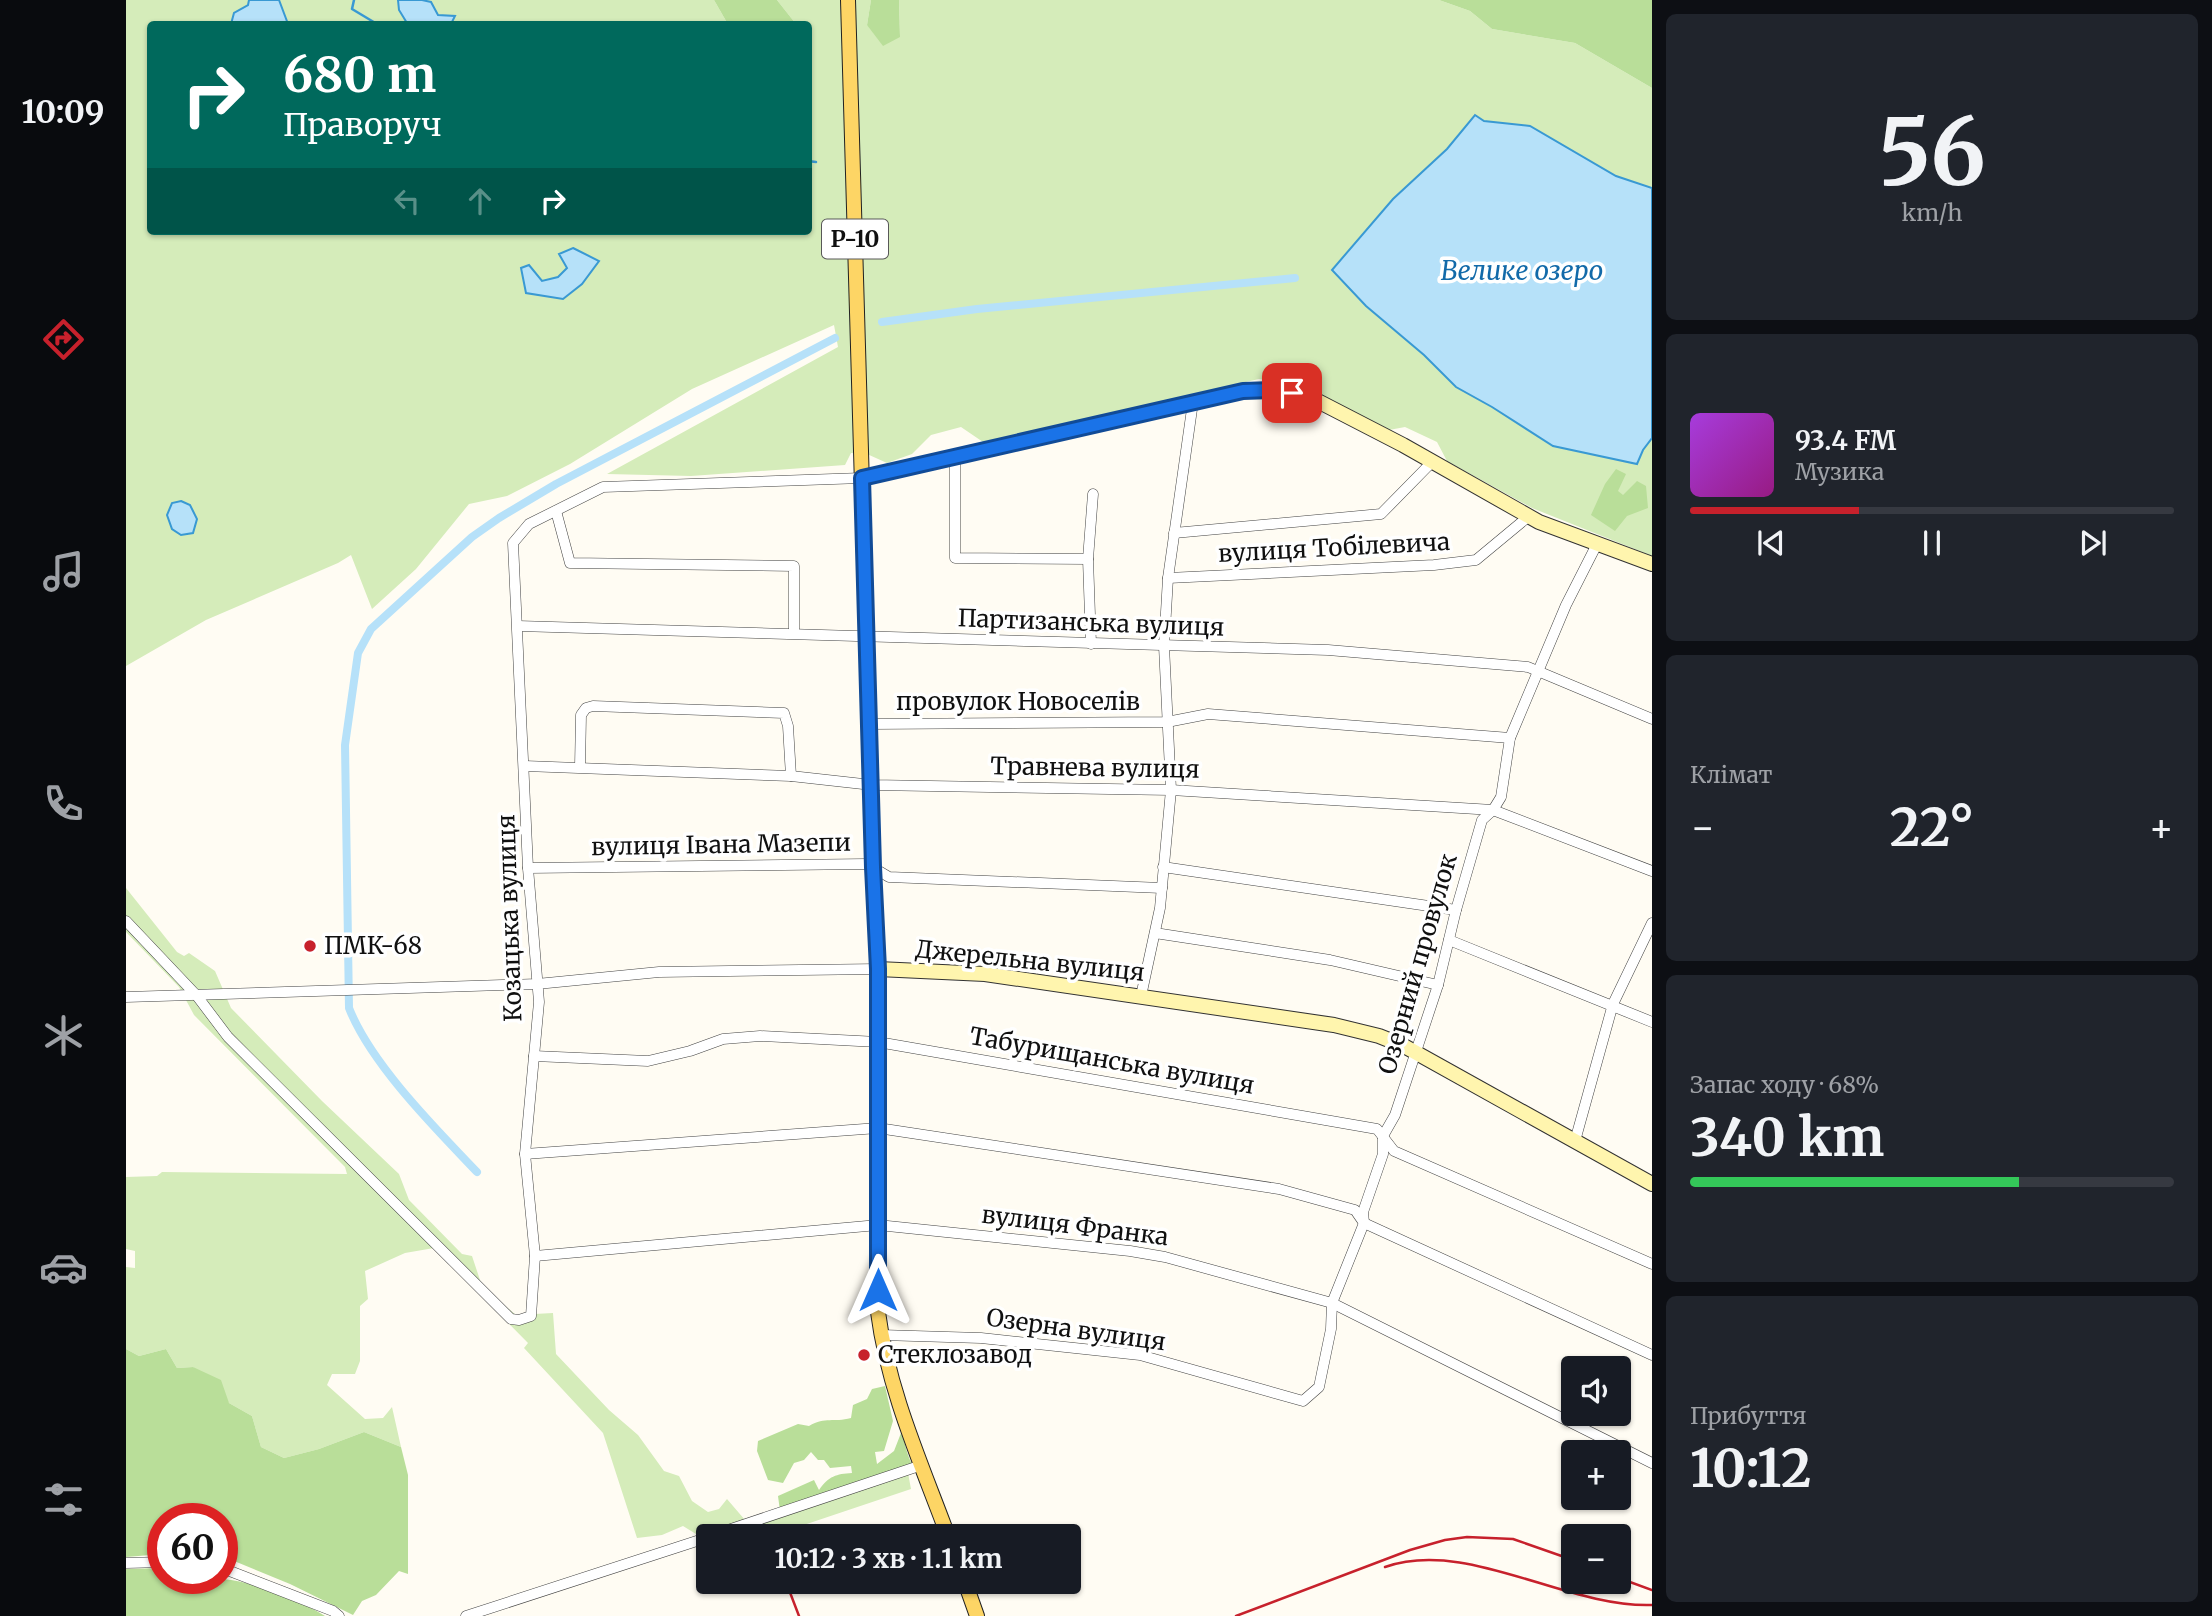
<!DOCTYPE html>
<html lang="uk">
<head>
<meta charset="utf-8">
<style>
  :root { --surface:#171b24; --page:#20242c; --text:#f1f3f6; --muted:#9ea1a6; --line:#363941; --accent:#c7212c }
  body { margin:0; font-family:Merriweather,serif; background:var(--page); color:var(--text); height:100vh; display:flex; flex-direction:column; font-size:26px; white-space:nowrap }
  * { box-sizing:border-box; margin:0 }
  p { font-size:23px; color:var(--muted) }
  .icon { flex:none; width:38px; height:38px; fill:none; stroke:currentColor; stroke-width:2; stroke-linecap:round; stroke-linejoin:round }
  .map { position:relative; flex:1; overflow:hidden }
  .panel { display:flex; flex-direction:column; gap:14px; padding:14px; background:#0d0f14; width:560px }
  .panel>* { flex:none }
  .banner { position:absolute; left:21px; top:21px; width:665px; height:214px; border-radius:7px; box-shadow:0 2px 5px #0004; background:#00695c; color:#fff; overflow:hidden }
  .fabs { position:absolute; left:1435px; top:1356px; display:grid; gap:14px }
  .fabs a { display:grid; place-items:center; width:70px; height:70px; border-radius:7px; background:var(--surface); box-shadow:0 2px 5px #0004; font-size:35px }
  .speed { position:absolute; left:21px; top:1503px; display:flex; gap:14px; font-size:35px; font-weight:700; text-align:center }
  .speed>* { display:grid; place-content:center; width:91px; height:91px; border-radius:50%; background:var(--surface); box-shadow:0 2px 5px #0004; line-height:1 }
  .speed .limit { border:10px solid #d22; background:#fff; color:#111 }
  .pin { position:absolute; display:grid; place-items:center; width:60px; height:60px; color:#fff; margin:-30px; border-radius:14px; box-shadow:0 4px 10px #0006 }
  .me { position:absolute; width:77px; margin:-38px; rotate:0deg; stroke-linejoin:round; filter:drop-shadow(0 0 5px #0008) }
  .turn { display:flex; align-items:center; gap:24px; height:147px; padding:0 21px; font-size:32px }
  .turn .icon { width:91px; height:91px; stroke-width:2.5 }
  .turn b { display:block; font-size:49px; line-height:60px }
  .lanes { display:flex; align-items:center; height:66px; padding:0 21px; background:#0003; justify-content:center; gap:35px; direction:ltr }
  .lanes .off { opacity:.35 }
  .big { font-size:52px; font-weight:700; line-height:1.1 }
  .panel .widget { flex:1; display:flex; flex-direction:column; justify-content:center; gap:10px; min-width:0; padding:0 24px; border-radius:10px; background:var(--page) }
  .panel .dial { align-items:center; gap:0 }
  .dial b { font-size:91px; line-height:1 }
  .song { display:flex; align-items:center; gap:21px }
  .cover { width:84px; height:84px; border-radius:10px; background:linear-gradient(135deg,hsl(280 70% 55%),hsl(310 70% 35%)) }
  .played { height:7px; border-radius:4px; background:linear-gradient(90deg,var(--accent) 35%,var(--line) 35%) }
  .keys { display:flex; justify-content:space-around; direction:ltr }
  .heat { display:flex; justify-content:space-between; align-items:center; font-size:38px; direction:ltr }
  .charge { height:10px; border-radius:5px; background:linear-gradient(90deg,#34c759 68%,var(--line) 0) }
  .trip { position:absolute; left:570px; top:1524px; width:385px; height:70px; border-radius:7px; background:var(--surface); box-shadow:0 2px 5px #0004; font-weight:700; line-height:70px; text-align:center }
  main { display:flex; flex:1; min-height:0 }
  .menu { display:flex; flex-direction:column; width:126px; justify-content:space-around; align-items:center; background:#090b0e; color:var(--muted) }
  .menu .icon { width:49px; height:49px }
  .menu .current { color:var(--accent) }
  .menu b { font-size:32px; color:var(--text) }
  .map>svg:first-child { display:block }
</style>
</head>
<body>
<main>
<nav class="menu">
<b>10:09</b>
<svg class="icon current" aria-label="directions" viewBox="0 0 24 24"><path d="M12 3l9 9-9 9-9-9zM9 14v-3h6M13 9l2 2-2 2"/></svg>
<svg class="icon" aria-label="music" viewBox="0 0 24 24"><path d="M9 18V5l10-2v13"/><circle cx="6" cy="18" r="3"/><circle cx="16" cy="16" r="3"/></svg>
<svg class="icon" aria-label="phone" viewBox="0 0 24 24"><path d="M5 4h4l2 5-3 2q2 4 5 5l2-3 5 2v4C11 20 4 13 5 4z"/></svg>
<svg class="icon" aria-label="climate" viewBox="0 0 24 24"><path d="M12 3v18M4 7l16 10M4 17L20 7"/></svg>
<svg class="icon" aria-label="car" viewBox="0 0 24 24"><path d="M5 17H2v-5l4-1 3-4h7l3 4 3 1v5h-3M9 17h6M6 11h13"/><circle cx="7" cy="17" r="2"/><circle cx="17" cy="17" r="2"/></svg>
<svg class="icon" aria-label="filters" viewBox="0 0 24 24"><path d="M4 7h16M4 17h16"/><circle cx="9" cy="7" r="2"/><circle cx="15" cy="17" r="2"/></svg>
</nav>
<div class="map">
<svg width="1526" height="1616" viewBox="0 0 1526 1616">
  <rect width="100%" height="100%" fill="#fffcf3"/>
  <g fill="#d5ecba" fill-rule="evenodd">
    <path d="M 0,0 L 123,0 L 122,5 L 108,13 L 105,24 L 24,24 L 24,231 L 682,231 L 682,24 L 670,24 L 651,0 L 745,0 L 741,25 L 774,37 L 773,0 L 1313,0 L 1344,11 L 1366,29 L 1449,43 L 1526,88 L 1526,188 L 1490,176 L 1404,126 L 1358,121 L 1349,115 L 1321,149 L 1206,270 L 1240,306 L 1298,355 L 1330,387 L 1366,407 L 1517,450 L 1526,438 L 1526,556 L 1406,508 L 1321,461 L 1311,442 L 1279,427 L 1263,430 L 1169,384 L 1133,379 L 857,442 L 835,427 L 805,435 L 786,454 L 761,463 L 741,454 L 725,453 L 719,465 L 565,476 L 481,474 L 712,347 L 708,325 L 566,389 L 444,464 L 381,496 L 343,504 L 290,569 L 246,609 L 225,555 L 212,563 L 80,620 L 0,666 ZM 434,254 L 456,284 L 400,293 L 403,265 L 416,281 L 432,277 L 442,268 Z"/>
    <path d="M 153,0 L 588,0 L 600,21 L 606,24 L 162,24 Z"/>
    <path d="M 0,888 L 51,952 L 58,956 L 63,953 L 89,971 L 105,1008 L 196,1101 L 273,1174 L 283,1200 L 336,1254 L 346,1256 L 356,1286 L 390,1315 L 427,1313 L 430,1354 L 483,1410 L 512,1435 L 538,1471 L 553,1476 L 566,1501 L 582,1512 L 593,1509 L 601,1499 L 625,1527 L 782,1473 L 785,1489 L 645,1536 L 603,1536 L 598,1524 L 570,1534 L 557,1526 L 536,1535 L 511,1538 L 477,1433 L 398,1348 L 402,1343 L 308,1248 L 279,1253 L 239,1271 L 242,1299 L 234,1306 L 234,1361 L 229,1374 L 206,1374 L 201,1385 L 239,1419 L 257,1418 L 266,1407 L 275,1447 L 238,1432 L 193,1449 L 158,1458 L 135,1447 L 126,1416 L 103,1403 L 67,1367 L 51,1368 L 40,1349 L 13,1356 L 0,1349 L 0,1267 L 9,1268 L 9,1251 L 0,1249 L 0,1177 L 31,1176 L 36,1172 L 221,1174 L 219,1167 L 68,1015 L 53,987 L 0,932 Z"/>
  </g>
  <g fill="#b9de99">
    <path d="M 588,0 L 651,0 L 670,24 L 606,24 L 600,21 Z"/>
    <path d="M 745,0 L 773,0 L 774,37 L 757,46 L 741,25 Z"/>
    <path d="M 1313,0 L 1526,0 L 1526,88 L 1449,43 L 1366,29 L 1344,11 Z"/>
    <path d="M 1490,469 L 1500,474 L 1492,491 L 1497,495 L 1511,481 L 1520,486 L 1522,508 L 1501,516 L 1489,531 L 1465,515 L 1479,484 Z"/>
    <path d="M 0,1349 L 13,1356 L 40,1349 L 51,1368 L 67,1367 L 95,1380 L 103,1403 L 126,1416 L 135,1447 L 158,1458 L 193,1449 L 238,1432 L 275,1447 L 282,1475 L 282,1574 L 273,1571 L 250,1595 L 236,1601 L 227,1615 L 164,1584 L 96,1556 L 96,1519 L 37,1519 L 37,1554 L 0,1557 Z"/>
    <path d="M 759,1386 L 767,1421 L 758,1451 L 749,1452 L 751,1464 L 768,1451 L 775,1433 C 780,1444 780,1453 786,1464 L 654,1511 L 652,1496 L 688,1480 L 693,1490 C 703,1476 710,1474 726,1473 L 725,1466 L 704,1468 L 698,1460 L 692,1460 L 685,1452 L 678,1460 L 668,1463 L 657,1483 L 642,1480 L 631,1451 L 632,1441 L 672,1424 L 683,1426 C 700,1416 707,1423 725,1418 L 727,1405 L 741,1399 L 746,1389 Z"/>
    <path d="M 37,1568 L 37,1578 C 56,1578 78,1576 97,1579 C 132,1583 170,1598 199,1616 L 0,1616 L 0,1569 Z"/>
  </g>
  <g fill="#b6e1f9" stroke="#3999d3" stroke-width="2">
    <path d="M 123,0 L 153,0 L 162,24 L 105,24 L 108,13 L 122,5 Z"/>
    <path d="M 272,0 L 296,0 L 305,2 L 312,15 L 329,16 L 325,24 L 281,23 L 273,10 Z"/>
    <path d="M 1349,115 L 1358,121 L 1404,126 L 1490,176 L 1526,188 L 1526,438 L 1517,450 L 1511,464 L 1427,446 L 1366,407 L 1330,387 L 1298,355 L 1240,306 L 1206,270 L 1267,199 L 1321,149 Z"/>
    <path d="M 447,248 L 473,261 L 456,284 L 437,299 L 400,293 L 395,268 L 403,265 L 416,281 L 432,277 L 441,268 L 433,254 Z"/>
    <path d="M 55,501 L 64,505 L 71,519 L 67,533 L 55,535 L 46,529 L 41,515 L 46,503 Z"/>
  </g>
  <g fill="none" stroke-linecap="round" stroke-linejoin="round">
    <g stroke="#3999d3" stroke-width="2.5">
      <path d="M 228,0 L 226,9 L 251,24"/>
      <path d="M 335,24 L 350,24"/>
      <path d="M 682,161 L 690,162"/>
    </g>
    <g stroke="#b6e1f9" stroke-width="8">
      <path d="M 756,322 L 851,309 L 1169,278"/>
      <path d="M 351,1172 C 309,1128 245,1064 223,1008 L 219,745 L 232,653 L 245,629 L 346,537 L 373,518 L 430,484 L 709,338"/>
    </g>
    <g stroke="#434343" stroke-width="11">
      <g id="street">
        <path d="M 829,457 L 829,558 L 962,559 L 965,644"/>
        <path d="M 430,511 L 444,563 L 668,566 L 668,633"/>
        <path d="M 1048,533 L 1255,514 L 1307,461"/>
        <path d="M 962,559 L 967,494"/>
        <path d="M 1042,578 L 1308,565 L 1350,560 L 1403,516"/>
        <path d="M 392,626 L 1202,650 L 1402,667 L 1526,719"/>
        <path d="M 744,724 L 1041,722 L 1082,714 L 1384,738"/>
        <path d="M 399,766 L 665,776 L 746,785 L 1045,790 L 1367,810 L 1526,871"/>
        <path d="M 454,767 L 455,715 L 460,708 L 467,706 L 658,713 L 662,726 L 665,776"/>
        <path d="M 1037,867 L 1330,910"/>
        <path d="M 402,868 L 741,864 L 763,877 L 1036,888"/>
        <path d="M 0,921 L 71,996 L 102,1037 L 385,1319 L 393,1320 L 405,1316 L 409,1256 L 399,1154 L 413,1002 L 402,868 L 387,543 L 403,524 L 477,487 L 736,478"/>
        <path d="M 1029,933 L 1204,960 L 1312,985"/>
        <path d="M 1323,940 L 1526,1022"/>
        <path d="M 1015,996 L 1034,908 L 1045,790 L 1038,646 L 1042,578 L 1067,402"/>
        <path d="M 0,997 L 411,984 L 533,972 L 752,969"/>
        <path d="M 408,1056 L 522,1061 L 564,1051 L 597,1039 L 634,1036 L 752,1042 L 1251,1129 L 1268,1151 L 1526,1264"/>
        <path d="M 1449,1141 L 1487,1004 L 1526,923"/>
        <path d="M 399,1154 L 752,1128 L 1153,1189 L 1229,1210 L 1238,1223 L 1526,1355"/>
        <path d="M 409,1256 L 752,1225 L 1004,1251 L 1039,1257 L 1206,1303 L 1526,1463"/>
        <path d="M 755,1335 L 855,1338 L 1014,1355 L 1177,1401 L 1193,1387 L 1205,1329 L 1206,1303 L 1238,1223 L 1237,1212 L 1257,1154 L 1257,1136 L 1269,1115 L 1312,985 L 1330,910 L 1356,820 L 1367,810 L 1375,797 L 1384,738 L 1440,605 L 1471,544"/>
        <path d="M 584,1536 L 796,1465"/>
        <path d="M 0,1563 L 37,1562"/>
        <path d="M 96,1568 L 207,1611 L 213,1616"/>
        <path d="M 340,1616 L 583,1537"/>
      </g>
    </g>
    <g stroke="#323232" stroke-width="16">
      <g id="secondary">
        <path d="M 736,478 L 1117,391 L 1149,390 L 1182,396 L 1277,445 L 1413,522 L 1526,564"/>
        <path d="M 752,969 L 859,974 L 1208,1025 L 1253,1036 L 1278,1046 L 1526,1184"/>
      </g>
    </g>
    <g stroke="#212121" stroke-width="16">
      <g id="primary">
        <path d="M 722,0 L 747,867 L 752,969 L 752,1312 C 762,1390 795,1463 822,1536"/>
        <path d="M 839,1582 L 851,1616"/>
      </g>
    </g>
    <use href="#street" stroke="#fff" stroke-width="10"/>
    <use href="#secondary" stroke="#fff5ae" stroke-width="14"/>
    <use href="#primary" stroke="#fdd565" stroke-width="14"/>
    <g stroke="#c7212c" stroke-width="2.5">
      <path d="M 1259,1567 C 1341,1538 1440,1608 1526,1605"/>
      <path d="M 1493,1578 L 1526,1590"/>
      <path d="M 660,1582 L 673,1616"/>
      <path d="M 1110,1616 L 1284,1550 L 1319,1540 L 1341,1537 L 1387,1539 L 1447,1560"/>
    </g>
  </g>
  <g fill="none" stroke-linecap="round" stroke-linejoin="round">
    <g stroke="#114b97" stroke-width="18">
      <path id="route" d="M 752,1290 L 752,969 L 747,867 L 736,478 L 1117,391 L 1149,390 L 1166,393"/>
    </g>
    <use href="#route" stroke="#1a73e8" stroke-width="12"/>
  </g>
  <g fill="#c7212c" stroke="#fff" stroke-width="2.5">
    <circle cx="184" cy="946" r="7"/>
    <circle cx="738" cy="1355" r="7"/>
  </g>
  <g text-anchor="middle" stroke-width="7" stroke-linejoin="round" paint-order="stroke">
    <rect fill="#fff" stroke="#585858" stroke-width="2" x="696" y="219.5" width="66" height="39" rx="5"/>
    <g font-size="23" font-weight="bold" fill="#101010">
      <text x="729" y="247">Р-10</text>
    </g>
    <g font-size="24" fill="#101010" stroke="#fff">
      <text transform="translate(1208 548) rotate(-3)" y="8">вулиця Тобілевича</text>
      <text transform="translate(965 623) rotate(2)" y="8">Партизанська вулиця</text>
      <text x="892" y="710">провулок Новоселів</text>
      <text transform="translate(969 768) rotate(1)" y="8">Травнева вулиця</text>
      <text transform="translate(595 845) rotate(-1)" y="8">вулиця Івана Мазепи</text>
      <text transform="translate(384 918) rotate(-92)" y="8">Козацька вулиця</text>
      <text transform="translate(904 961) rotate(6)" y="8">Джерельна вулиця</text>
      <text transform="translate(1292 964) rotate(-74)" y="8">Озерний провулок</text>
      <text transform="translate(986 1061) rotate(10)" y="8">Табурищанська вулиця</text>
      <text transform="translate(949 1226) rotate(7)" y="8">вулиця Франка</text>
      <text transform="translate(950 1330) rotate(8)" y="8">Озерна вулиця</text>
    </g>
    <g font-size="24" fill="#101010" stroke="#fff" text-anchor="start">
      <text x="198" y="954">ПМК-68</text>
      <text x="752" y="1363">Стеклозавод</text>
    </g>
    <g font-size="26" font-style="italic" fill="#126aa9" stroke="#fff">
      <text x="1396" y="280">Велике озеро</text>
    </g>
  </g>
</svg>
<div class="fabs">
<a><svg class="icon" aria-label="sound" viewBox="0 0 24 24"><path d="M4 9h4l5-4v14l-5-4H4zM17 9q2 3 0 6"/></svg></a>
<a>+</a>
<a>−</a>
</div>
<div class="speed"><div class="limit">60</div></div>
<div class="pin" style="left:1166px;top:393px;background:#d93025"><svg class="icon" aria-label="arrive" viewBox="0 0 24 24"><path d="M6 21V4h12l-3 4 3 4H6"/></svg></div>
<svg class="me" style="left:752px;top:1290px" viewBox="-20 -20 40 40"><path d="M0-17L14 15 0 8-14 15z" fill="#1a73e8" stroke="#fff" stroke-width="4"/></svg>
<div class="trip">10:12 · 3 хв · 1.1 km</div>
<div class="banner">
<div class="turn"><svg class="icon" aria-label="right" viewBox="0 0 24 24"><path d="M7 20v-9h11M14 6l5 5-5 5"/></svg><div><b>680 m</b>Праворуч</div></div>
<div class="lanes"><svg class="icon off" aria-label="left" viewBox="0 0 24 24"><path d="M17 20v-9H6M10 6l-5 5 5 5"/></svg><svg class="icon off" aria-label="ahead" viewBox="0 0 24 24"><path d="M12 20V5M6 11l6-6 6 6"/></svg><svg class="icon" aria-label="right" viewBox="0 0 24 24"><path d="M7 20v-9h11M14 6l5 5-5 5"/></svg></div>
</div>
</div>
<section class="panel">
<div class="widget dial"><b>56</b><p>km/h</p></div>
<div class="widget">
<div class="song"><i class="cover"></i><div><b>93.4 FM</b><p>Музика</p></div></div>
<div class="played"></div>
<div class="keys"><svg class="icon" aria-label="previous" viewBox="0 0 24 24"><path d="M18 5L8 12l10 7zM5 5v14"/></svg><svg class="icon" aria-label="pause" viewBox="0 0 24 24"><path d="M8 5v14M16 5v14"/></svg><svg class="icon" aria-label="next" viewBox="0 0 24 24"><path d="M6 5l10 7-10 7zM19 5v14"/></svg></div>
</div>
<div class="widget"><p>Клімат</p>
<div class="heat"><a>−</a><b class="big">22°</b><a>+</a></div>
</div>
<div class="widget"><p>Запас ходу · 68%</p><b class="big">340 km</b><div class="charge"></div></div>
<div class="widget"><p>Прибуття</p><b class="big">10:12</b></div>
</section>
</main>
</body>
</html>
